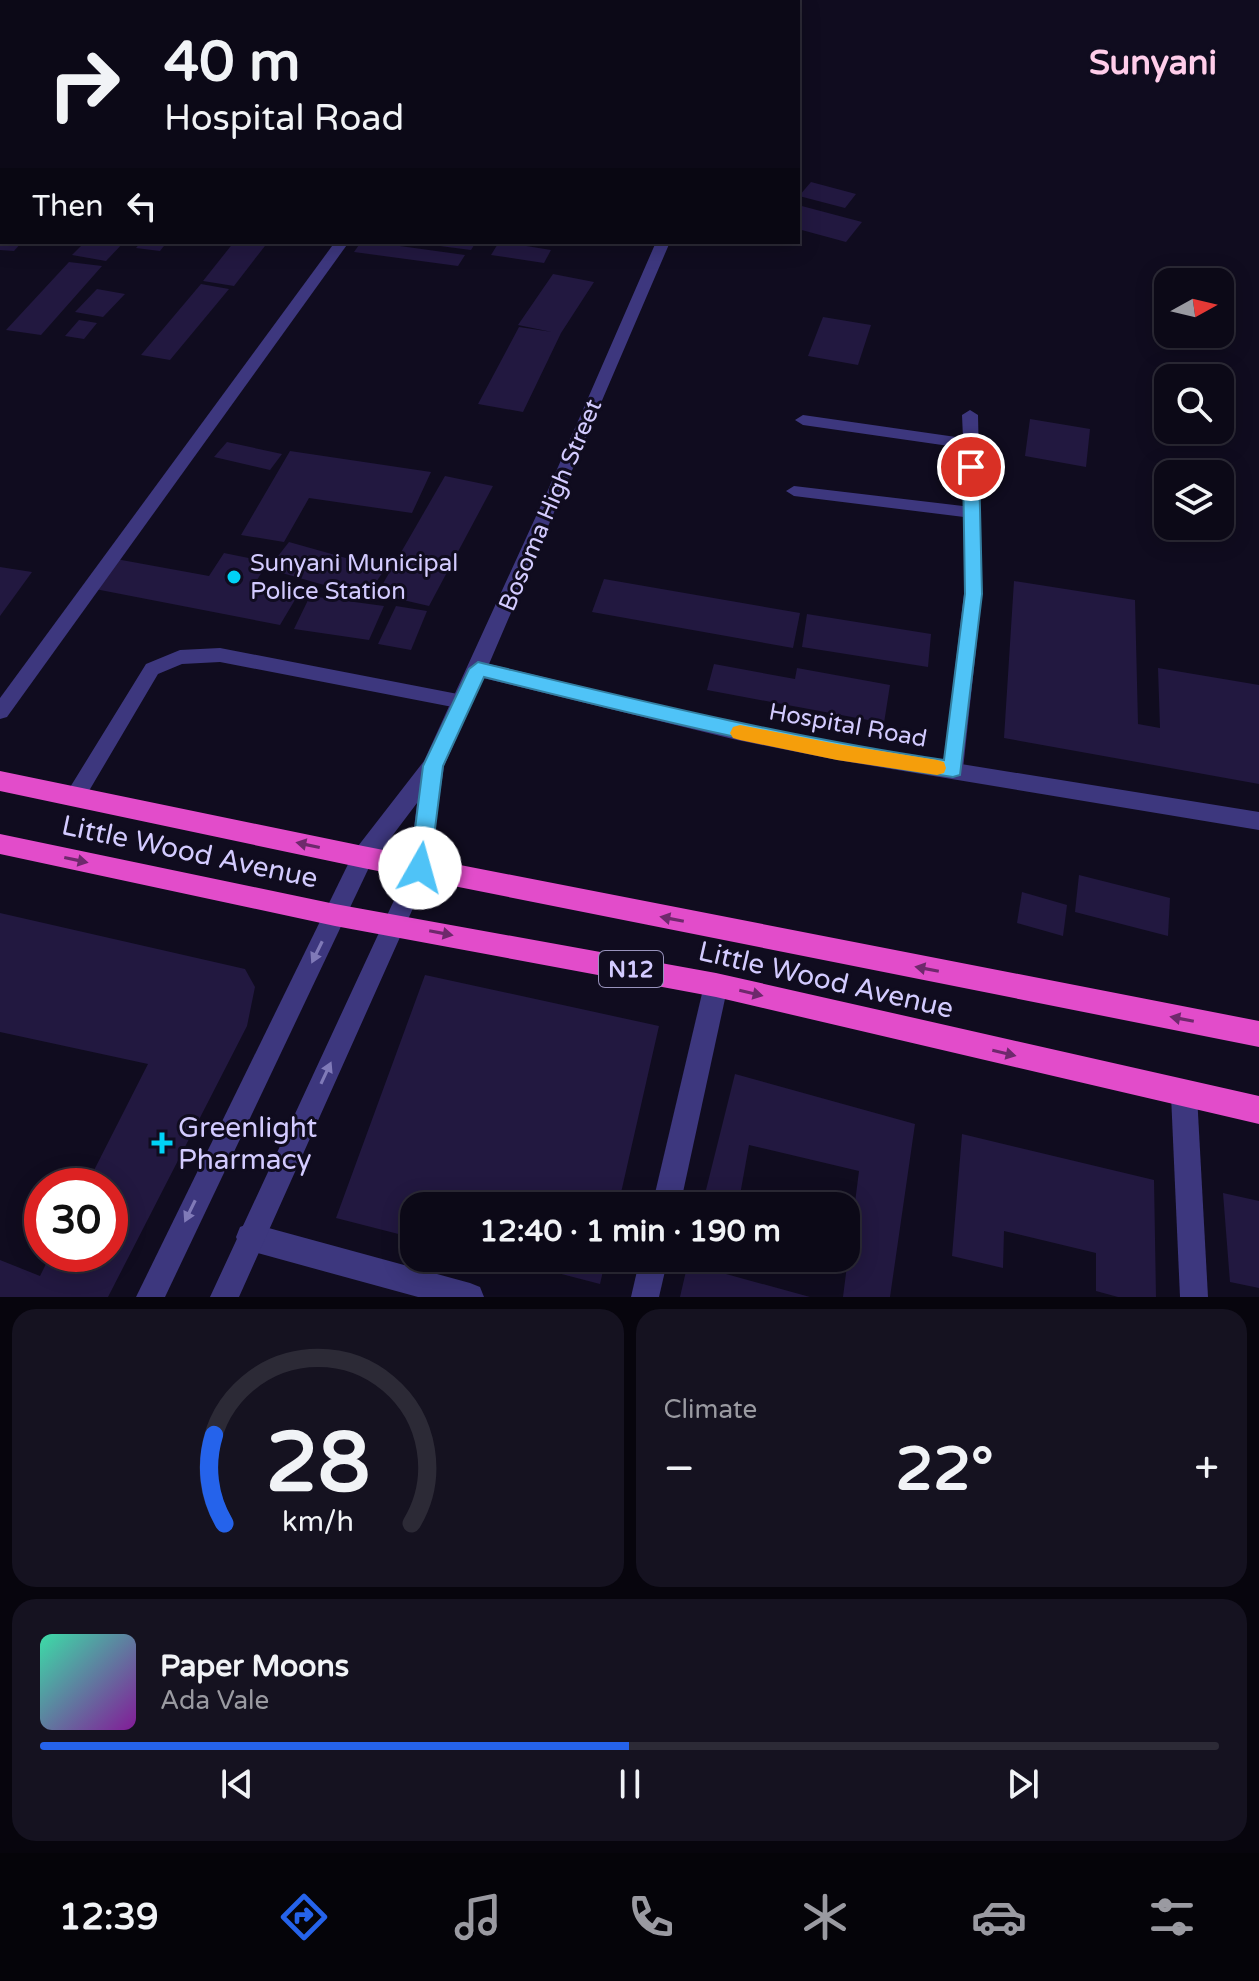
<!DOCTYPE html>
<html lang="en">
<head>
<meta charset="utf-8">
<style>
  :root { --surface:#0c0917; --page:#151220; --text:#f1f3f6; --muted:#9a9aa1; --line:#2c2a36; --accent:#2563eb }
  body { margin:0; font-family:"Varela Round",sans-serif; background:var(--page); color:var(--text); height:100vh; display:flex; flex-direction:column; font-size:30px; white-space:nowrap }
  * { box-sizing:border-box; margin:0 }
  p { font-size:26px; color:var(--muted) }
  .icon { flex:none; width:44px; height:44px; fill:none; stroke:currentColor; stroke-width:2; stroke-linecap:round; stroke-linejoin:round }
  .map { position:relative; height:1297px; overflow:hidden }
  .side { display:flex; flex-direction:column; gap:12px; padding:12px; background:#07050d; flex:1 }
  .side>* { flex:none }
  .top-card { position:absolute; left:0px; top:0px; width:800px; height:244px; box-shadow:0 4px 20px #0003,0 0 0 2px var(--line); background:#0c0917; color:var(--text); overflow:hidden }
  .needle { width:52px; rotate:82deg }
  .fabs { position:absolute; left:1154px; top:268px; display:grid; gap:16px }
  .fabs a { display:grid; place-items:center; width:80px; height:80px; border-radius:16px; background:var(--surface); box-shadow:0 4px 20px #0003,0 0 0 2px var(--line); font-size:40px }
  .speed { position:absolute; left:24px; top:1168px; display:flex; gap:16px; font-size:40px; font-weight:700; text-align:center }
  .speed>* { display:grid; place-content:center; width:104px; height:104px; border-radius:50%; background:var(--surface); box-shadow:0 4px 20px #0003,0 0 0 2px var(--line); line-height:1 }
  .speed .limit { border:12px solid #d22; background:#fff; color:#111 }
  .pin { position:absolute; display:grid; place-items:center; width:68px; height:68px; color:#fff; margin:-34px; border:4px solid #fff; border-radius:50%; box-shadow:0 2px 8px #0007 }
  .me { position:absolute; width:88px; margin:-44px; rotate:7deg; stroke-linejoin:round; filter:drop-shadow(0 0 6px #0008) }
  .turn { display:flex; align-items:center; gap:28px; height:168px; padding:0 32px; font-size:36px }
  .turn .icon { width:104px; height:104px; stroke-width:2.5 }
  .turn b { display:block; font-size:56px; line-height:68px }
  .then { display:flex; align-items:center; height:76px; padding:0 32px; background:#0003; gap:16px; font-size:30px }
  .big { font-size:60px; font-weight:800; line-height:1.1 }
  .side .widget { flex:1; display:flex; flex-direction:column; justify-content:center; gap:12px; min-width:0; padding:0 28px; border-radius:24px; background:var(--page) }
  .side .dial { align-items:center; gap:0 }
  .dial svg { height:208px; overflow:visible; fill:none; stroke:var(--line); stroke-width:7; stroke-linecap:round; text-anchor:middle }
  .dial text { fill:var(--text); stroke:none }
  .song { display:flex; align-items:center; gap:24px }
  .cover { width:96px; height:96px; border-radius:12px; background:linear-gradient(135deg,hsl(160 70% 55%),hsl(290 70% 35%)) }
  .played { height:8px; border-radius:4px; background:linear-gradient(90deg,var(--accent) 50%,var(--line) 50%) }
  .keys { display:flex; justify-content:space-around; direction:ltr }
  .heat { display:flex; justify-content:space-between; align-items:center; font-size:44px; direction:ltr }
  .side .tiles { flex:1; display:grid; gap:12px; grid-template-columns:1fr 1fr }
  .widget:last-child { grid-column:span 2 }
  .trip { position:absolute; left:400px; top:1192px; width:460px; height:80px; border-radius:24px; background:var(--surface); box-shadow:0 4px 20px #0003,0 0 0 2px var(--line); font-weight:800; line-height:80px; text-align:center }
  .menu { display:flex; height:128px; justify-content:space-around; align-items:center; background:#050409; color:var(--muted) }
  .menu .icon { width:56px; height:56px }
  .menu .current { color:var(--accent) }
  .menu b { font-size:36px; color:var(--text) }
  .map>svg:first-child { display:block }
</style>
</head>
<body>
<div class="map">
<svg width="1259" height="1297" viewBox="0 0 1259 1297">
  <rect width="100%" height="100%" fill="#100c1f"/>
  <path fill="#0f2929" d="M 94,0 L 789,0 L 90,2 Z"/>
  <g fill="#221840">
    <path d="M 811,182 L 856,194 L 845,208 L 799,196 Z"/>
    <path d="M 798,205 L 862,222 L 846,242 L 798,229 Z"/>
    <path d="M 0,242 L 22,242 L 14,251 L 0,250 Z"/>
    <path d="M 85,242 L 124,242 L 106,261 L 72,255 Z"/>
    <path d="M 141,242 L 167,242 L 160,251 L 136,248 Z"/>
    <path d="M 234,242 L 268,242 L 234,286 L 203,281 Z"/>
    <path d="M 361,242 L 371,242 L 465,255 L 458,266 L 354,252 Z"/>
    <path d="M 434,242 L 476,242 L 471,250 L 432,245 Z"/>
    <path d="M 499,242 L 502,242 L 551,250 L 544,263 L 491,255 Z"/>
    <path d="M 69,262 L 102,266 L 41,335 L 6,330 Z"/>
    <path d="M 553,274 L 594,282 L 561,333 L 523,412 L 478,404 L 519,327 L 552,332 L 518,325 Z"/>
    <path d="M 201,284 L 229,289 L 170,360 L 141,355 Z"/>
    <path d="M 97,289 L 125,294 L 103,317 L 75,312 Z"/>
    <path d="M 823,317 L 871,325 L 858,365 L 808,356 Z"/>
    <path d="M 79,320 L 97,323 L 84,339 L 65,336 Z"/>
    <path d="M 1030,419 L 1090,429 L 1086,467 L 1025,456 Z"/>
    <path d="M 227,442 L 282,454 L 270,470 L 214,457 Z"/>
    <path d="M 290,451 L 431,472 L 412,513 L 309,498 L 284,542 L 241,535 Z"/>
    <path d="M 445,476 L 493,486 L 429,606 L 377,594 Z"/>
    <path d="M 289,542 L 385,569 L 366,597 L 268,569 Z"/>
    <path d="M 224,553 L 268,562 L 254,585 L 299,593 L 280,625 L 95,589 L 116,559 L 209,576 Z"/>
    <path d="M 0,567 L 32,572 L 0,616 Z"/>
    <path d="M 604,579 L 800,613 L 793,648 L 592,612 Z"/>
    <path d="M 1014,581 L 1135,600 L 1138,724 L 1160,728 L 1158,668 L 1259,685 L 1259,784 L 1004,738 Z"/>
    <path d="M 310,596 L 384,606 L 369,640 L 294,629 Z"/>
    <path d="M 396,606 L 427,611 L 411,650 L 378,644 Z"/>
    <path d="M 807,614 L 931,634 L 928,667 L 802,647 Z"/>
    <path d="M 714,664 L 795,679 L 797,668 L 890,685 L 884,723 L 707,690 Z"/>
    <path d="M 1079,875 L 1170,898 L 1168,936 L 1075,912 Z"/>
    <path d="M 1022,892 L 1067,905 L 1063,936 L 1017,923 Z"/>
    <path d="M 0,913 L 245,969 L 255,987 L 247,1026 L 108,1297 L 0,1297 L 0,1260 L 40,1276 L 51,1254 L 110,1254 L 110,1186 L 86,1186 L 148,1064 L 0,1032 Z"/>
    <path d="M 425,975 L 659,1026 L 618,1206 L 414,1206 L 414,1238 L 336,1218 Z"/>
    <path d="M 735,1074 L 915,1124 L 890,1297 L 843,1297 L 859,1171 L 749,1145 L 738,1206 L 702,1206 Z"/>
    <path d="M 962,1134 L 1154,1180 L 1156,1297 L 1118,1297 L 1096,1291 L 1096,1253 L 1004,1231 L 1003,1268 L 952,1256 Z"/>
    <path d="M 1223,1193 L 1259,1201 L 1259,1288 L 1230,1282 Z"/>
    <path d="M 500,1258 L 606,1258 L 600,1284 Z"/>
    <path d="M 689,1258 L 728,1258 L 726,1274 L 810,1297 L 680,1297 Z"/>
  </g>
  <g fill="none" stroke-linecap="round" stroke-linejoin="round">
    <g fill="#3d377e" fill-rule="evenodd">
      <path d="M 335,242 L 349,242 L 7,717 L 0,719 L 0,698 Z"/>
      <path d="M 970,410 L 978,415 L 982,594 L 963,769 L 960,775 L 953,777 L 946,775 L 943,769 L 964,594 L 964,517 L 794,496 L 786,491 L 794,486 L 963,506 L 963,448 L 803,425 L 795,420 L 803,415 L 963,438 L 962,415 Z"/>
      <path d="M 220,648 L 463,695 L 470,697 L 472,702 L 470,707 L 463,709 L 220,662 L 182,664 L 158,674 L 83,801 L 76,803 L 69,801 L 66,795 L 69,789 L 146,664 L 180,650 Z"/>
    </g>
    <g fill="#3d377e" fill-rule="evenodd">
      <rect x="0" y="93" width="2" height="8"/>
      <path d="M 656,242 L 670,242 L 489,664 L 737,724 L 837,744 L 1259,812 L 1259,830 L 837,760 L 737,740 L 483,678 L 444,766 L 428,875 L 420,878 L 412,875 L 409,868 L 417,803 L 371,864 L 363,867 L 355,864 L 352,857 L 355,850 L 424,761 L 548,490 Z"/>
      <path d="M 716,974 L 725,977 L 728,985 L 680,1206 L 652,1206 L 704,985 L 707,977 Z"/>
      <path d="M 1184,1082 L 1193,1086 L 1197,1095 L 1208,1297 L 1180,1297 L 1171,1095 L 1175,1086 Z"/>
      <path d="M 250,1223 L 470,1283 L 480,1287 L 484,1297 L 418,1297 L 250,1251 L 240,1247 L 236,1237 L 240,1227 Z"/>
      <path d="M 640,1258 L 668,1258 L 659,1297 L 631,1297 Z"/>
    </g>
    <g fill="#3d377e" fill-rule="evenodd">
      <path d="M 363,847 L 371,850 L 374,857 L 165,1297 L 136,1297 L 355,850 Z"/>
      <path d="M 420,858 L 428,861 L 431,868 L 239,1297 L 210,1297 L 409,868 L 412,861 Z"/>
    </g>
    <g fill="#c652ff" fill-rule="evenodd">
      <path d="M 56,0 L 71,0 L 54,2 Z"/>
      <path d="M 106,0 L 121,0 L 104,2 Z"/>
      <path d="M 2,24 L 2,32 L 0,33 L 0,25 Z"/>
      <path d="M 2,48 L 2,56 L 0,57 L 0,49 Z"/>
    </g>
    <g fill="#e24cca" fill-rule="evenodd">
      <path d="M 0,771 L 363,846 L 1259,1021 L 1259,1047 L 363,868 L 0,791 Z"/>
      <path d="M 0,834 L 335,904 L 716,973 L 1259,1096 L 1259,1124 L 716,997 L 335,926 L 0,854 Z"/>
    </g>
  </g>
  <defs><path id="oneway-solid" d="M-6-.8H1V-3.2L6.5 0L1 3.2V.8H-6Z" transform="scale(2)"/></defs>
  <g fill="#6e296c">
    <use href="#oneway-solid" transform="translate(308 845) rotate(-168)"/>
    <use href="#oneway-solid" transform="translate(76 860) rotate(12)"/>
    <use href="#oneway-solid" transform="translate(672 919) rotate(-169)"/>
    <use href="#oneway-solid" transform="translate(441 933) rotate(11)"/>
    <use href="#oneway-solid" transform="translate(927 969) rotate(-169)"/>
    <use href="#oneway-solid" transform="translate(751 993) rotate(13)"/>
    <use href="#oneway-solid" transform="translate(1182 1019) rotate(-169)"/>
    <use href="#oneway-solid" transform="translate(1004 1053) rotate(13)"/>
  </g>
  <g fill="#807ab8">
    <use href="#oneway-solid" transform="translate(317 952) rotate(116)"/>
    <use href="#oneway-solid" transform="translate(326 1073) rotate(-65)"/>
    <use href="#oneway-solid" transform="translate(190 1211) rotate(116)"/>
  </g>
  <path fill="#4fc3f7" stroke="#337fa1" stroke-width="2" d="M 971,462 L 979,467 L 982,594 L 960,775 L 953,777 C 794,754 640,716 484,677 L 443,766 L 430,868 L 427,874 L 420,877 L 413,874 L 410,868 L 423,766 L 469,669 L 478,662 C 633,699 787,737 944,760 L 965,594 L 963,467 Z"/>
  <path fill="#f59e0b" d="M 740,725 L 837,744 L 937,760 L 944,762 L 946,768 L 944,773 L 937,775 L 837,760 L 740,740 L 733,738 L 730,733 L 733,727 Z"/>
  <g fill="#00d2f6" stroke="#100c1f" stroke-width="3">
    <circle cx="234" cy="577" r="8"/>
    <path d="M158 1131h8v8h8v8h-8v8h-8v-8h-8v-8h8z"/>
  </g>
  <g text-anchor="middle" stroke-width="6" stroke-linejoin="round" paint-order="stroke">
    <rect fill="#100c1f" stroke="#9892bc" stroke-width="2" x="599" y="951" width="64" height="36" rx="6"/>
    <g font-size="22" font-weight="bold" fill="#d3cbff">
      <text x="631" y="977">N12</text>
    </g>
    <g font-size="24" fill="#d3cbff" stroke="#100c1f">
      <text transform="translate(550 505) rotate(-67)" y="8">Bosoma High Street</text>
      <text transform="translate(848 725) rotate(10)" y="8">Hospital Road</text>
    </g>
    <g font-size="24" fill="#d3cbff" stroke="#100c1f" text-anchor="start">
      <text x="250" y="571">Sunyani Municipal<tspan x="250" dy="28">Police Station</tspan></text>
    </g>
    <g font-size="28" fill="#d3cbff" stroke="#100c1f">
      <text transform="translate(190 851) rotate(12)" y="10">Little Wood Avenue</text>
      <text transform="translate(826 979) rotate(13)" y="10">Little Wood Avenue</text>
    </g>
    <g font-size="28" fill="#d3cbff" stroke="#100c1f" text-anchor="start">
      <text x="178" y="1137">Greenlight<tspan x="178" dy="32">Pharmacy</tspan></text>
    </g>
    <g font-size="34" font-weight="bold" fill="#ffcdea" stroke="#100c1f">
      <text x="1153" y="74">Sunyani</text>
    </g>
  </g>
</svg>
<div class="fabs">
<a><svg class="needle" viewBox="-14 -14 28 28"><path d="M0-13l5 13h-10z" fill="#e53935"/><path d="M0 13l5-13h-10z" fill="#9a9aa1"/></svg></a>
<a><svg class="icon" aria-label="search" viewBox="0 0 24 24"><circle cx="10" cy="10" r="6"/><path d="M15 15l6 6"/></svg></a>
<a><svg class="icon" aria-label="layers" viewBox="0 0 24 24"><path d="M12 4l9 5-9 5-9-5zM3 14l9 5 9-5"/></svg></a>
</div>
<div class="speed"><div class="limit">30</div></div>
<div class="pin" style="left:971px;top:467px;background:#d93025"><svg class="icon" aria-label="arrive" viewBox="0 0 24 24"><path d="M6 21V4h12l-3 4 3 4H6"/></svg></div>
<svg class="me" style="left:420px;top:868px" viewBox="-20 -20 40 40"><circle r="19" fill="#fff"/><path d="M0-13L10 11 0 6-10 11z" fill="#4fc3f7"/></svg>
<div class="trip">12:40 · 1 min · 190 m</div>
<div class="top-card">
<div class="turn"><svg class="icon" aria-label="right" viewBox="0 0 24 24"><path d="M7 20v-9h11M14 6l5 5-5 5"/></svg><div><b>40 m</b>Hospital Road</div></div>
<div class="then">Then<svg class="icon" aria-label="left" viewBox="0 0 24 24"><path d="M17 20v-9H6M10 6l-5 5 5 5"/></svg></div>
</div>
</div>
<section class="side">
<div class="tiles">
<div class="widget dial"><svg viewBox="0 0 100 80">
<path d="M14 69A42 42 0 1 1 86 69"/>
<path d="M14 69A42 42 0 0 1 10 35" stroke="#2563eb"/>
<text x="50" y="56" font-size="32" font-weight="700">28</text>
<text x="50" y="72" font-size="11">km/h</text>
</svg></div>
<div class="widget"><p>Climate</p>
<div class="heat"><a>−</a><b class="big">22°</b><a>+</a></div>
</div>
<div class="widget">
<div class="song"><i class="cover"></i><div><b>Paper Moons</b><p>Ada Vale</p></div></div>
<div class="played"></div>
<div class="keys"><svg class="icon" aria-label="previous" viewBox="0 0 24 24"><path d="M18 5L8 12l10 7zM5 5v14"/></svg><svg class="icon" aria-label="pause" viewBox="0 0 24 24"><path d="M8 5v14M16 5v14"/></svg><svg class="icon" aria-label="next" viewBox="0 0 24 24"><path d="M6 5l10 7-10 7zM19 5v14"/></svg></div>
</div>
</div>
</section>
<nav class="menu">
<b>12:39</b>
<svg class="icon current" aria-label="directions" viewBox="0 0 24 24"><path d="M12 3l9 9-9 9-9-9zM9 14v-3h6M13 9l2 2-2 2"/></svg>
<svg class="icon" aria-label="music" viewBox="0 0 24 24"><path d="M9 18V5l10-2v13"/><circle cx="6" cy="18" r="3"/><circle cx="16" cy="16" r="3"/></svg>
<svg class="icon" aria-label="phone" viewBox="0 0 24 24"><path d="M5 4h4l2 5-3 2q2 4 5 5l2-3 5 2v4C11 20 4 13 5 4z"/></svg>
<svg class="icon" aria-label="climate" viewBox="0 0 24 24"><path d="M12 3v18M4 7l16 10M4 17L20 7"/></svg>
<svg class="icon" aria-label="car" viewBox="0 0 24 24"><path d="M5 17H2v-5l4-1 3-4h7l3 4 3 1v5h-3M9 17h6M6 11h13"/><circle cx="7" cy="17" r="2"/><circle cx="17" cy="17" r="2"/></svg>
<svg class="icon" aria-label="filters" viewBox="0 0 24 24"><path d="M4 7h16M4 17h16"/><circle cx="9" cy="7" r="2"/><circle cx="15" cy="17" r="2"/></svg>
</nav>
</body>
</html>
